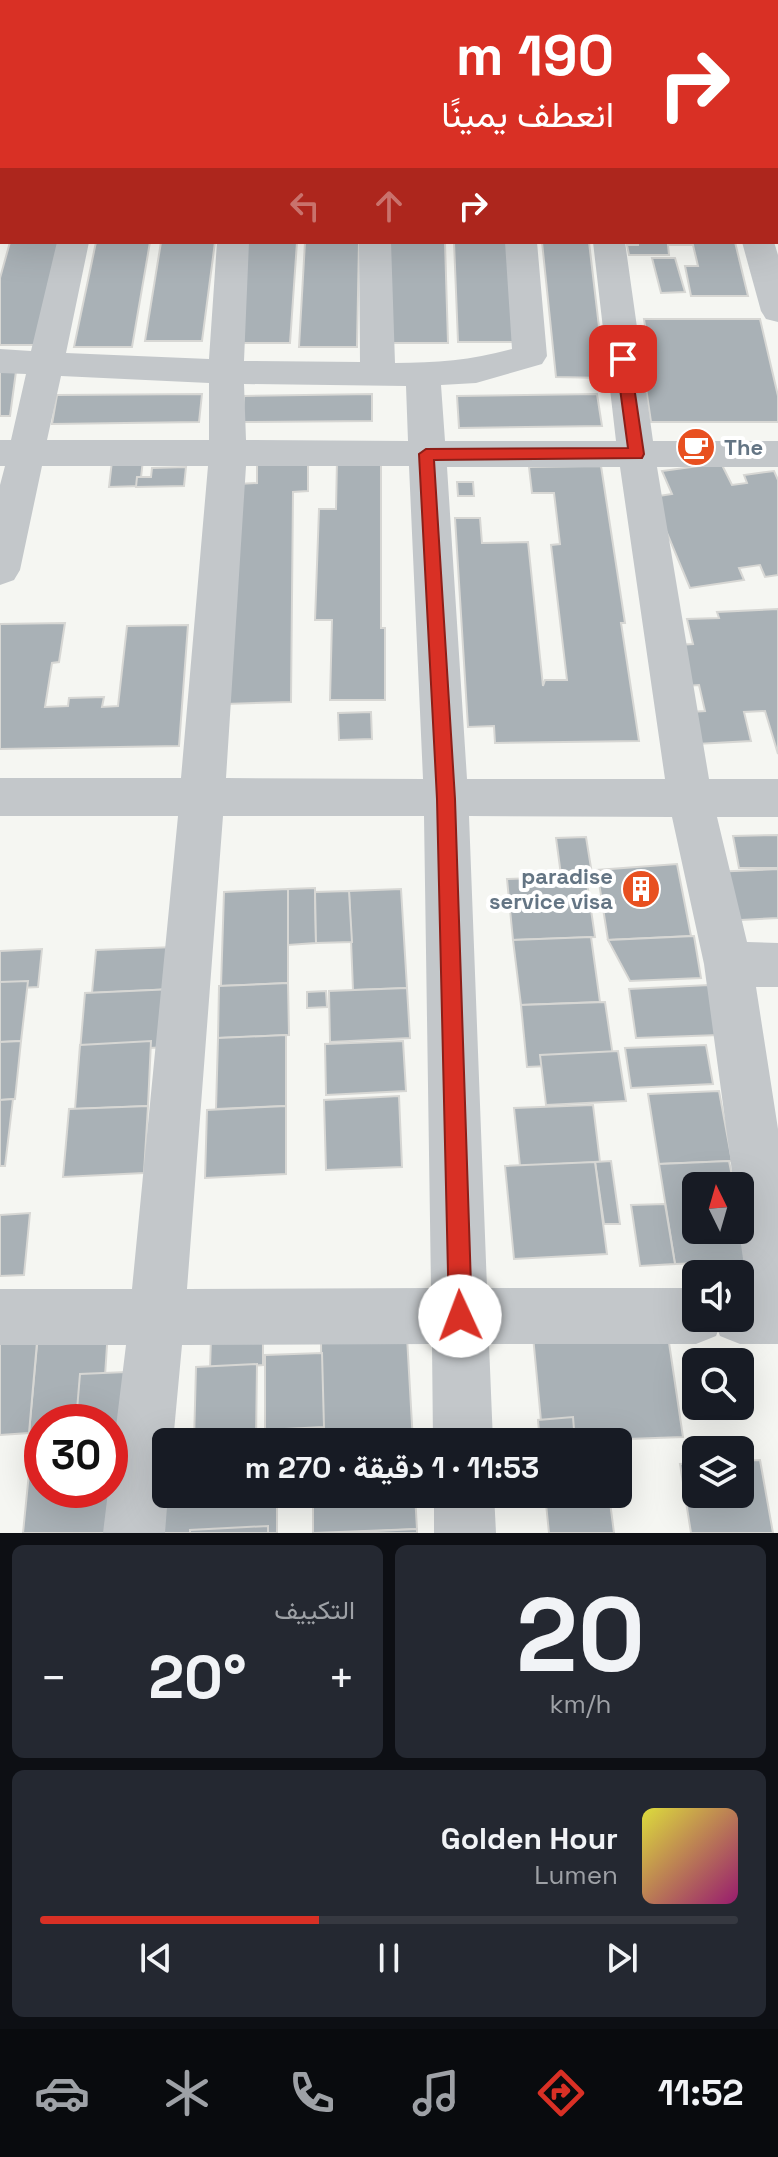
<!DOCTYPE html>
<html lang="ar">
<head>
<meta charset="utf-8">
<style>
  :root { --surface:#171b24; --page:#242831; --text:#f1f3f6; --muted:#9ea1a6; --line:#363941; --accent:#d93025 }
  body { margin:0; font-family:"Space Grotesk",Vazirmatn,sans-serif; background:var(--page); color:var(--text); direction:rtl; height:100vh; display:flex; flex-direction:column; font-size:30px; white-space:nowrap }
  * { box-sizing:border-box; margin:0 }
  p { font-size:26px; color:var(--muted) }
  .icon { flex:none; width:44px; height:44px; fill:none; stroke:currentColor; stroke-width:2; stroke-linecap:round; stroke-linejoin:round }
  .map { position:relative; height:1533px; overflow:hidden; direction:ltr }
  .side { display:flex; flex-direction:column; gap:12px; padding:12px; background:#0d0f14; flex:1 }
  .side>* { flex:none }
  .top-card { position:absolute; left:0px; top:0px; width:778px; height:244px; box-shadow:0 8px 32px #0002; direction:rtl; background:#d93025; color:#fff; overflow:hidden }
  .needle { width:52px; rotate:355deg }
  .fabs { position:absolute; left:682px; top:1172px; display:grid; gap:16px }
  .fabs a { display:grid; place-items:center; width:72px; height:72px; border-radius:12px; background:var(--surface); box-shadow:0 8px 32px #0002; font-size:40px }
  .speed { position:absolute; left:24px; top:1404px; display:flex; gap:16px; font-size:40px; font-weight:700; text-align:center }
  .speed>* { display:grid; place-content:center; width:104px; height:104px; border-radius:50%; background:var(--surface); box-shadow:0 8px 32px #0002; line-height:1 }
  .speed .limit { border:12px solid #d22; background:#fff; color:#111 }
  .pin { position:absolute; display:grid; place-items:center; width:68px; height:68px; color:#fff; margin:-34px; border-radius:16px; box-shadow:0 4px 12px #0006 }
  .me { position:absolute; width:88px; margin:-44px; rotate:358deg; stroke-linejoin:round; filter:drop-shadow(0 0 6px #0008) }
  .turn { display:flex; align-items:center; gap:28px; height:168px; padding:0 32px; font-size:36px }
  .turn .icon { width:104px; height:104px; stroke-width:2.5 }
  .turn b { display:block; font-size:56px; line-height:68px }
  .lanes { display:flex; align-items:center; height:76px; padding:0 32px; background:#0003; justify-content:center; gap:40px; direction:ltr }
  .lanes .off { opacity:.35 }
  .big { font-size:60px; font-weight:700; line-height:1.1 }
  .side .card { flex:1; display:flex; flex-direction:column; justify-content:center; gap:12px; min-width:0; padding:0 28px; border-radius:12px; background:var(--page) }
  .side .dial { align-items:center; gap:0 }
  .dial b { font-size:104px; line-height:1 }
  .song { display:flex; align-items:center; gap:24px }
  .cover { width:96px; height:96px; border-radius:12px; background:linear-gradient(135deg,hsl(60 70% 55%),hsl(320 70% 35%)) }
  .played { height:8px; border-radius:4px; background:linear-gradient(90deg,var(--accent) 40%,var(--line) 40%) }
  .keys { display:flex; justify-content:space-around; direction:ltr }
  .heat { display:flex; justify-content:space-between; align-items:center; font-size:44px; direction:ltr }
  .side .tiles { flex:1; display:grid; gap:12px; grid-template-columns:1fr 1fr }
  .card:last-child { grid-column:span 2 }
  .trip { position:absolute; left:152px; top:1428px; width:480px; height:80px; border-radius:12px; background:var(--surface); box-shadow:0 8px 32px #0002; font-weight:700; line-height:80px; text-align:center; direction:rtl }
  .dock { display:flex; height:128px; justify-content:space-around; align-items:center; background:#090b0e; color:var(--muted) }
  .dock .icon { width:56px; height:56px }
  .dock .on { color:var(--accent) }
  .dock b { font-size:36px; color:var(--text) }
  .map>svg:first-child { display:block }
</style>
</head>
<body>
<div class="map">
<svg width="778" height="1533" viewBox="0 0 778 1533">
  <rect width="100%" height="100%" fill="#f5f6f2"/>
  <g fill="#a9b1b6" stroke="#d7d7d4" stroke-width="2">
    <path d="M 0,0 L 111,0 L 0,3 Z"/>
    <path d="M 143,0 L 560,0 L 561,2 L 143,2 Z"/>
    <path d="M 776,81 L 778,88 L 778,196 L 776,196 Z"/>
    <path d="M 10,242 L 63,242 L 40,345 L 0,345 L 0,278 Z"/>
    <path d="M 96,242 L 150,242 L 132,347 L 74,347 Z"/>
    <path d="M 161,242 L 215,242 L 202,341 L 145,341 Z"/>
    <path d="M 242,242 L 297,242 L 290,343 L 232,343 Z"/>
    <path d="M 305,242 L 359,242 L 357,347 L 299,347 Z"/>
    <path d="M 390,242 L 445,242 L 448,343 L 390,343 Z"/>
    <path d="M 454,242 L 508,242 L 516,342 L 458,342 Z"/>
    <path d="M 542,242 L 589,242 L 605,378 L 556,377 Z"/>
    <path d="M 638,242 L 735,242 L 748,296 L 691,296 L 685,266 L 698,266 L 693,245 L 668,245 L 669,255 L 629,255 L 627,245 L 638,245 Z"/>
    <path d="M 652,258 L 675,258 L 685,292 L 661,293 Z"/>
    <path d="M 644,319 L 760,319 L 778,396 L 778,422 L 651,422 L 638,333 L 646,333 Z"/>
    <path d="M 17,364 L 10,416 L 0,416 L 0,365 Z"/>
    <path d="M 202,394 L 199,422 L 52,424 L 57,395 Z"/>
    <path d="M 372,394 L 372,421 L 242,422 L 244,396 Z"/>
    <path d="M 597,394 L 602,426 L 459,428 L 457,396 Z"/>
    <path d="M 308,459 L 308,491 L 293,492 L 291,702 L 225,704 L 237,484 L 257,483 L 257,460 Z"/>
    <path d="M 143,460 L 140,486 L 109,487 L 112,461 Z"/>
    <path d="M 337,460 L 381,460 L 381,628 L 385,628 L 385,700 L 330,700 L 332,620 L 315,620 L 319,509 L 336,509 Z"/>
    <path d="M 721,463 L 732,485 L 747,483 L 744,475 L 774,471 L 778,480 L 778,575 L 765,577 L 760,565 L 739,568 L 744,580 L 690,588 L 652,497 L 672,494 L 662,471 Z"/>
    <path d="M 601,466 L 625,623 L 621,623 L 639,741 L 495,743 L 494,726 L 468,727 L 455,518 L 480,518 L 482,543 L 528,542 L 543,686 L 545,680 L 567,680 L 551,545 L 560,544 L 554,493 L 532,493 L 529,467 Z"/>
    <path d="M 186,467 L 184,486 L 136,487 L 137,477 L 151,477 L 152,468 Z"/>
    <path d="M 457,482 L 473,482 L 474,496 L 458,496 Z"/>
    <path d="M 778,609 L 778,754 L 765,711 L 744,712 L 751,741 L 696,744 L 689,712 L 705,711 L 699,685 L 686,686 L 677,645 L 693,644 L 687,619 L 719,618 L 717,612 Z"/>
    <path d="M 65,623 L 59,662 L 52,663 L 45,707 L 68,706 L 69,698 L 104,697 L 102,707 L 118,706 L 127,626 L 188,625 L 179,746 L 0,749 L 0,624 Z"/>
    <path d="M 371,712 L 372,739 L 339,740 L 338,713 Z"/>
    <path d="M 778,835 L 778,868 L 739,868 L 733,836 Z"/>
    <path d="M 586,837 L 592,874 L 561,875 L 556,838 Z"/>
    <path d="M 677,864 L 691,936 L 608,940 L 597,870 Z"/>
    <path d="M 778,869 L 778,918 L 722,921 L 711,872 Z"/>
    <path d="M 586,876 L 595,937 L 513,940 L 507,879 Z"/>
    <path d="M 315,888 L 316,943 L 288,945 L 288,889 Z"/>
    <path d="M 288,889 L 288,983 L 221,986 L 224,892 Z"/>
    <path d="M 401,889 L 407,988 L 353,990 L 349,891 Z"/>
    <path d="M 349,891 L 352,942 L 316,943 L 315,892 Z"/>
    <path d="M 694,936 L 701,978 L 630,981 L 608,940 Z"/>
    <path d="M 591,937 L 600,1002 L 521,1005 L 513,940 Z"/>
    <path d="M 175,947 L 174,989 L 92,993 L 96,950 Z"/>
    <path d="M 42,949 L 38,987 L 0,989 L 0,951 Z"/>
    <path d="M 28,981 L 21,1041 L 0,1042 L 0,982 Z"/>
    <path d="M 288,983 L 289,1035 L 218,1038 L 219,986 Z"/>
    <path d="M 709,985 L 719,1035 L 636,1038 L 629,989 Z"/>
    <path d="M 407,988 L 410,1038 L 330,1042 L 329,991 Z"/>
    <path d="M 174,989 L 171,1047 L 80,1051 L 85,993 Z"/>
    <path d="M 326,991 L 327,1007 L 307,1008 L 307,992 Z"/>
    <path d="M 605,1002 L 614,1063 L 527,1067 L 521,1005 Z"/>
    <path d="M 286,1035 L 286,1106 L 216,1109 L 218,1038 Z"/>
    <path d="M 21,1041 L 15,1099 L 0,1100 L 0,1042 Z"/>
    <path d="M 151,1041 L 148,1106 L 75,1109 L 80,1045 Z"/>
    <path d="M 403,1041 L 406,1091 L 326,1095 L 325,1044 Z"/>
    <path d="M 706,1045 L 713,1084 L 631,1088 L 625,1048 Z"/>
    <path d="M 618,1051 L 626,1101 L 546,1105 L 540,1055 Z"/>
    <path d="M 719,1091 L 732,1161 L 659,1164 L 648,1094 Z"/>
    <path d="M 399,1096 L 402,1167 L 326,1170 L 324,1100 Z"/>
    <path d="M 13,1099 L 5,1166 L 0,1166 L 0,1100 Z"/>
    <path d="M 593,1105 L 600,1162 L 520,1166 L 514,1108 Z"/>
    <path d="M 148,1106 L 144,1173 L 63,1177 L 69,1109 Z"/>
    <path d="M 286,1106 L 286,1174 L 205,1178 L 207,1110 Z"/>
    <path d="M 611,1161 L 620,1224 L 604,1224 L 595,1162 Z"/>
    <path d="M 729,1161 L 734,1186 L 696,1186 L 696,1230 L 740,1230 L 749,1261 L 675,1264 L 659,1164 Z"/>
    <path d="M 595,1162 L 607,1254 L 514,1259 L 505,1166 Z"/>
    <path d="M 665,1204 L 675,1264 L 640,1266 L 631,1205 Z"/>
    <path d="M 30,1213 L 24,1275 L 0,1276 L 0,1215 Z"/>
    <path d="M 667,1329 L 683,1437 L 543,1442 L 533,1336 Z"/>
    <path d="M 108,1330 L 102,1422 L 42,1422 L 42,1432 L 29,1433 L 38,1334 Z"/>
    <path d="M 263,1333 L 263,1365 L 210,1369 L 211,1337 Z"/>
    <path d="M 407,1337 L 413,1442 L 322,1442 L 321,1341 Z"/>
    <path d="M 37,1342 L 29,1433 L 0,1435 L 0,1343 Z"/>
    <path d="M 322,1353 L 324,1427 L 265,1430 L 265,1355 Z"/>
    <path d="M 257,1364 L 256,1442 L 194,1442 L 196,1367 Z"/>
    <path d="M 126,1372 L 122,1452 L 110,1452 L 110,1422 L 76,1422 L 80,1374 Z"/>
    <path d="M 573,1417 L 575,1442 L 540,1442 L 538,1420 Z"/>
    <path d="M 110,1458 L 117,1458 L 113,1533 L 23,1533 L 30,1463 L 42,1462 L 42,1490 L 110,1490 Z"/>
    <path d="M 760,1460 L 773,1533 L 691,1533 L 680,1464 L 696,1463 L 696,1494 L 740,1494 L 740,1461 Z"/>
    <path d="M 166,1494 L 277,1494 L 277,1533 L 157,1533 Z"/>
    <path d="M 313,1494 L 415,1494 L 417,1529 L 313,1533 Z"/>
    <path d="M 545,1494 L 609,1494 L 614,1533 L 549,1533 Z"/>
    <path d="M 268,1526 L 268,1533 L 190,1533 L 190,1530 Z"/>
    <path d="M 417,1529 L 417,1533 L 337,1533 Z"/>
  </g>
  <g fill="none" stroke-linecap="round" stroke-linejoin="round">
    <g fill="#c3c7ca" fill-rule="evenodd">
      <path d="M 562,0 L 588,0 L 589,2 L 561,2 Z"/>
      <rect x="776" y="10" width="2" height="16"/>
      <rect x="0" y="34" width="2" height="16"/>
      <rect x="776" y="200" width="2" height="18"/>
      <path d="M 57,242 L 89,242 L 66,353 L 209,359 L 217,242 L 249,242 L 244,361 L 360,362 L 359,242 L 391,242 L 395,363 C 436,363 473,360 512,349 L 505,242 L 537,242 L 547,356 L 542,364 L 476,383 L 441,385 L 445,441 L 616,441 L 593,242 L 625,242 L 653,441 L 778,441 L 778,467 L 657,467 L 709,779 L 778,779 L 778,817 L 717,817 L 747,942 L 778,943 L 778,987 L 756,987 L 778,1129 L 778,1344 L 740,1344 L 720,1336 L 718,1331 L 716,1336 L 696,1344 L 489,1344 L 493,1442 L 433,1442 L 432,1344 L 182,1345 L 173,1442 L 166,1442 L 168,1494 L 165,1533 L 103,1533 L 126,1345 L 0,1345 L 0,1289 L 132,1289 L 178,816 L 0,816 L 0,778 L 181,778 L 208,466 L 42,466 L 20,570 L 14,580 L 0,585 L 0,485 L 5,466 L 0,466 L 0,440 L 11,440 L 26,374 L 0,373 L 0,349 L 31,351 ZM 61,376 L 209,383 L 209,440 L 47,440 ZM 244,384 L 406,386 L 408,441 L 246,440 ZM 246,466 L 409,466 L 423,779 L 226,778 ZM 447,467 L 620,467 L 665,779 L 467,779 ZM 223,816 L 424,816 L 431,1288 L 187,1289 ZM 469,816 L 672,817 L 704,964 L 734,1186 L 740,1186 L 739,1230 L 747,1288 L 740,1288 L 740,1318 L 696,1318 L 696,1288 L 487,1288 Z"/>
      <path d="M 742,242 L 774,242 L 778,255 L 778,322 L 766,319 L 761,311 Z"/>
      <path d="M 434,1494 L 494,1494 L 496,1533 L 434,1533 Z"/>
    </g>
  </g>
  <path fill="#d93025" stroke="#8d1f18" stroke-width="2" d="M 623,354 L 630,359 L 644,454 L 642,458 L 434,460 L 455,799 L 472,1316 L 469,1324 L 460,1327 L 452,1324 L 449,1316 L 437,799 L 419,454 L 426,449 L 628,448 L 616,359 Z"/>
  <defs>
    <g id="cafe-disc" transform="scale(2)"><circle r="9.5" fill="#e85020" stroke="#fff"/><path d="M-5.5-4.5H6V0H3Q3 3.5 0 3.5H-2.5Q-5.5 3.5-5.5 0ZM3-3.2v2h1.7v-2ZM-6 4.5H4V6H-6Z" fill="#fff"/></g>
    <g id="building-disc" transform="scale(2)"><circle r="9.5" fill="#e85020" stroke="#fff"/><path d="M-4-6H4V6H1V3H-1V6H-4ZM-2.5-4.3h1.7v1.8h-1.7ZM.8-4.3h1.7v1.8H.8ZM-2.5-1h1.7V.8h-1.7ZM.8-1h1.7V.8H.8Z" fill="#fff"/></g>
  </defs>
  <g fill-rule="evenodd">
    <use href="#cafe-disc" x="696" y="447"/>
    <use href="#building-disc" x="641" y="889"/>
  </g>
  <g text-anchor="middle" stroke-width="8" stroke-linejoin="round" paint-order="stroke">
    <g font-size="22" font-weight="bold" fill="#647584" stroke="#fff" text-anchor="start">
      <text x="724" y="455">The</text>
      <text x="613" y="884" text-anchor="end">paradise<tspan x="613" dy="25">service visa</tspan></text>
    </g>
  </g>
</svg>
<div class="fabs">
<a><svg class="needle" viewBox="-14 -14 28 28"><path d="M0-13l5 13h-10z" fill="#e53935"/><path d="M0 13l5-13h-10z" fill="#9ea1a6"/></svg></a>
<a><svg class="icon" aria-label="sound" viewBox="0 0 24 24"><path d="M4 9h4l5-4v14l-5-4H4zM17 9q2 3 0 6"/></svg></a>
<a><svg class="icon" aria-label="search" viewBox="0 0 24 24"><circle cx="10" cy="10" r="6"/><path d="M15 15l6 6"/></svg></a>
<a><svg class="icon" aria-label="layers" viewBox="0 0 24 24"><path d="M12 4l9 5-9 5-9-5zM3 14l9 5 9-5"/></svg></a>
</div>
<div class="speed"><div class="limit">30</div></div>
<div class="pin" style="left:623px;top:359px;background:#d93025"><svg class="icon" aria-label="arrive" viewBox="0 0 24 24"><path d="M6 21V4h12l-3 4 3 4H6"/></svg></div>
<svg class="me" style="left:460px;top:1316px" viewBox="-20 -20 40 40"><circle r="19" fill="#fff"/><path d="M0-13L10 11 0 6-10 11z" fill="#d93025"/></svg>
<div class="trip">11:53 · 1 دقيقة · 270 m</div>
<div class="top-card">
<div class="turn"><svg class="icon" aria-label="right" viewBox="0 0 24 24"><path d="M7 20v-9h11M14 6l5 5-5 5"/></svg><div><b>190 m</b>انعطف يمينًا</div></div>
<div class="lanes"><svg class="icon off" aria-label="left" viewBox="0 0 24 24"><path d="M17 20v-9H6M10 6l-5 5 5 5"/></svg><svg class="icon off" aria-label="ahead" viewBox="0 0 24 24"><path d="M12 20V5M6 11l6-6 6 6"/></svg><svg class="icon" aria-label="right" viewBox="0 0 24 24"><path d="M7 20v-9h11M14 6l5 5-5 5"/></svg></div>
</div>
</div>
<section class="side">
<div class="tiles">
<div class="card dial"><b>20</b><p>km/h</p></div>
<div class="card"><p>التكييف</p>
<div class="heat"><a>−</a><b class="big">20°</b><a>+</a></div>
</div>
<div class="card">
<div class="song"><i class="cover"></i><div><b>Golden Hour</b><p>Lumen</p></div></div>
<div class="played"></div>
<div class="keys"><svg class="icon" aria-label="previous" viewBox="0 0 24 24"><path d="M18 5L8 12l10 7zM5 5v14"/></svg><svg class="icon" aria-label="pause" viewBox="0 0 24 24"><path d="M8 5v14M16 5v14"/></svg><svg class="icon" aria-label="next" viewBox="0 0 24 24"><path d="M6 5l10 7-10 7zM19 5v14"/></svg></div>
</div>
</div>
</section>
<nav class="dock">
<b>11:52</b>
<svg class="icon on" aria-label="directions" viewBox="0 0 24 24"><path d="M12 3l9 9-9 9-9-9zM9 14v-3h6M13 9l2 2-2 2"/></svg>
<svg class="icon" aria-label="music" viewBox="0 0 24 24"><path d="M9 18V5l10-2v13"/><circle cx="6" cy="18" r="3"/><circle cx="16" cy="16" r="3"/></svg>
<svg class="icon" aria-label="phone" viewBox="0 0 24 24"><path d="M5 4h4l2 5-3 2q2 4 5 5l2-3 5 2v4C11 20 4 13 5 4z"/></svg>
<svg class="icon" aria-label="climate" viewBox="0 0 24 24"><path d="M12 3v18M4 7l16 10M4 17L20 7"/></svg>
<svg class="icon" aria-label="car" viewBox="0 0 24 24"><path d="M5 17H2v-5l4-1 3-4h7l3 4 3 1v5h-3M9 17h6M6 11h13"/><circle cx="7" cy="17" r="2"/><circle cx="17" cy="17" r="2"/></svg>
</nav>
</body>
</html>
